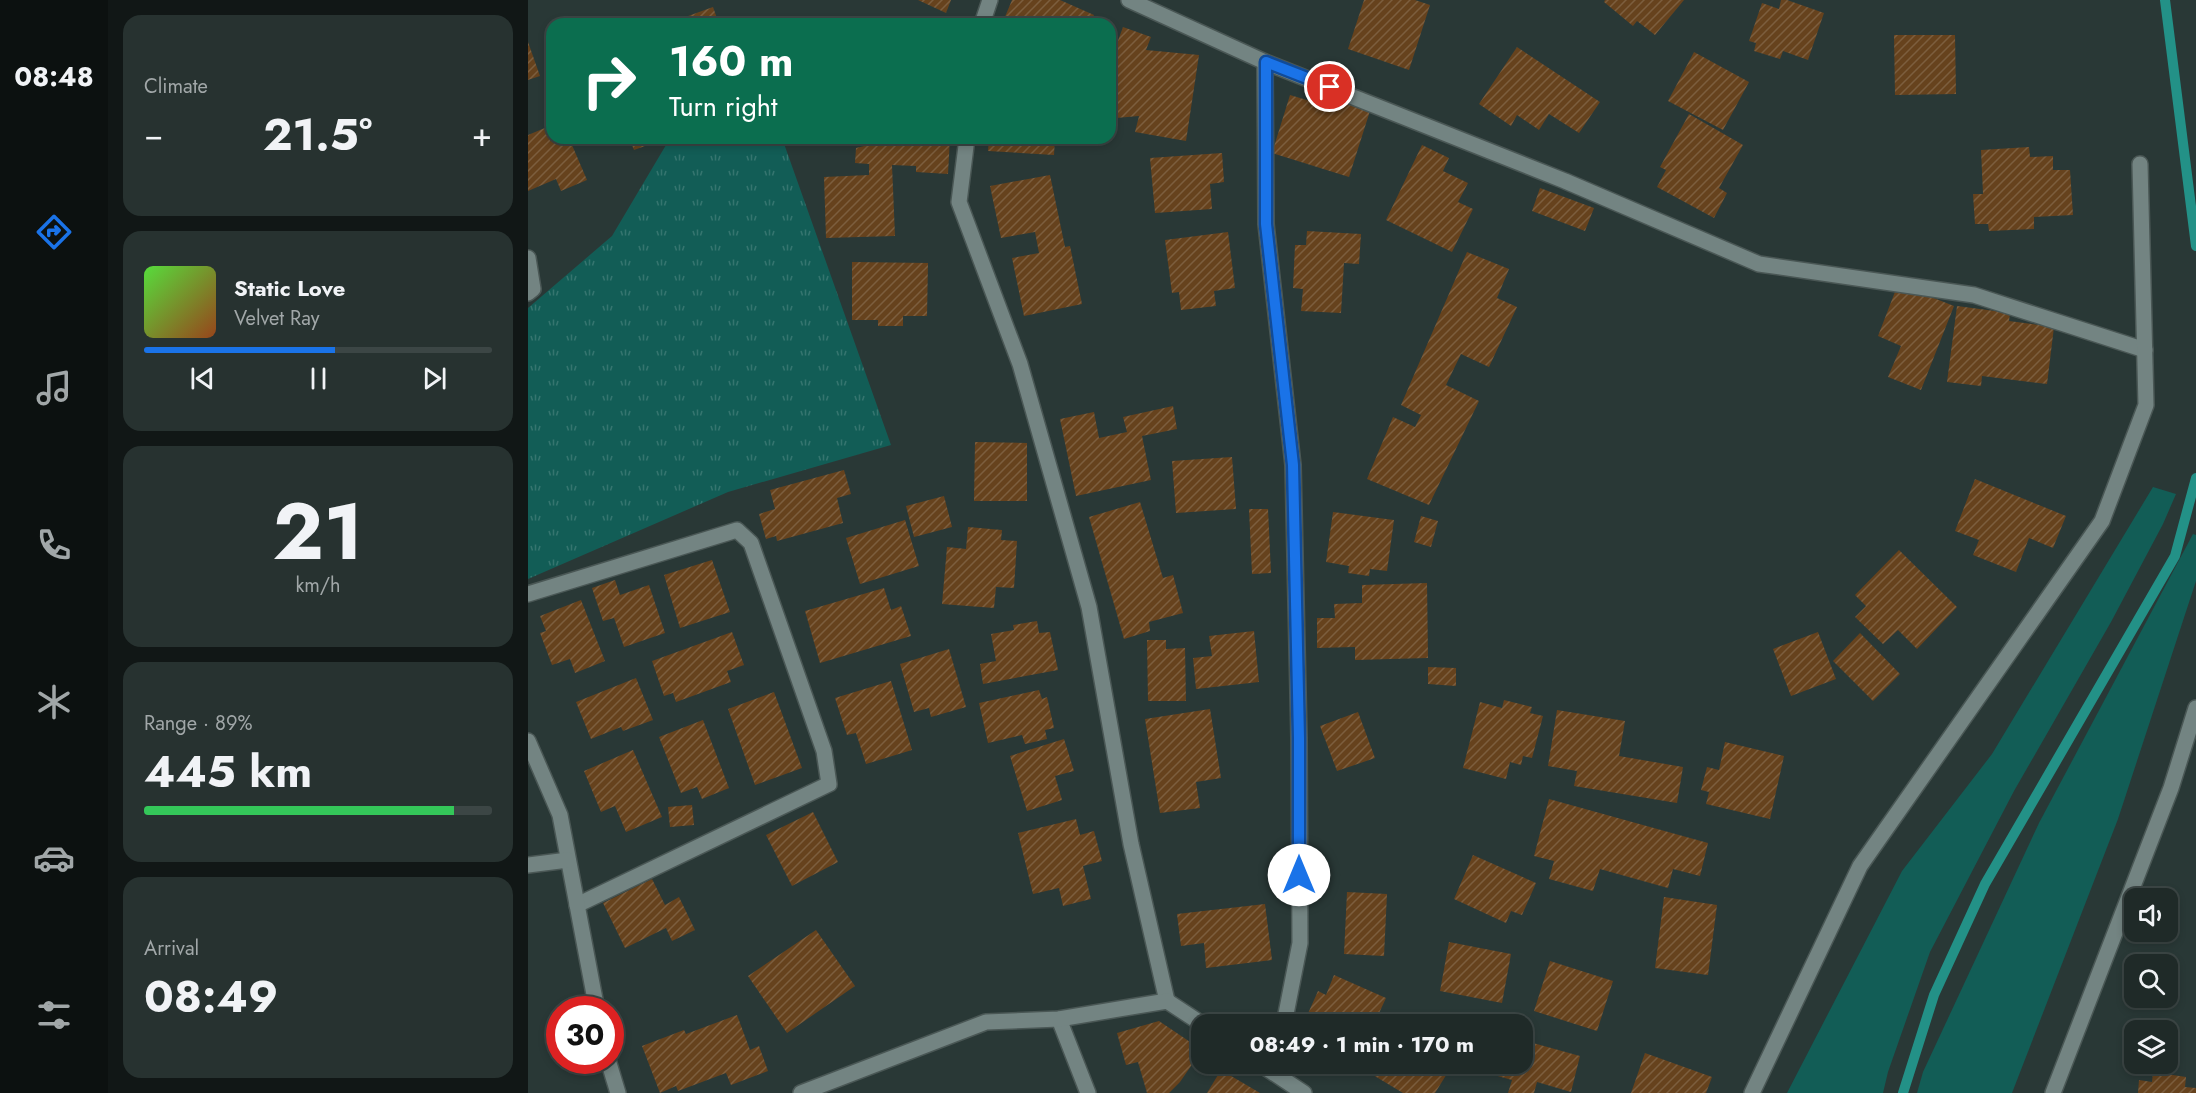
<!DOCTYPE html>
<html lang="en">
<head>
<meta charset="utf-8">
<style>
  :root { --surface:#1f2a28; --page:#273230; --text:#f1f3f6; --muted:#a1a7a8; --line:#3c4645; --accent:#1a73e8 }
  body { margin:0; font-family:Jost,sans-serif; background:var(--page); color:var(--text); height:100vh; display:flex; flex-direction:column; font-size:22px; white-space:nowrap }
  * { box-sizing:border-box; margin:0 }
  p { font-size:20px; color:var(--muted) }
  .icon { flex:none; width:33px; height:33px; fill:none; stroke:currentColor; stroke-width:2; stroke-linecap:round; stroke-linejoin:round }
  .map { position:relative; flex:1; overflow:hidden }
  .sheet { display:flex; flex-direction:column; gap:15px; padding:15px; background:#111716; width:420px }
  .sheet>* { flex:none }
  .banner { position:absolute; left:18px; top:18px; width:570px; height:126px; border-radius:18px; box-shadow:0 3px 9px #0003,0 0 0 2px var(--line); background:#0b6e4f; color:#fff; overflow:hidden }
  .controls { position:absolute; left:1596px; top:888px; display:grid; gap:12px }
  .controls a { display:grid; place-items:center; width:54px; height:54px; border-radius:12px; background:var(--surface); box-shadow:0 3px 9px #0003,0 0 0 2px var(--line); font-size:30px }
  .speed { position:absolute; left:18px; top:996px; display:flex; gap:12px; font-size:30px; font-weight:700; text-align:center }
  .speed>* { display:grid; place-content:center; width:78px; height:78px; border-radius:50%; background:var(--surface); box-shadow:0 3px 9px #0003,0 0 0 2px var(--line); line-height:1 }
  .speed .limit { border:9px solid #d22; background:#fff; color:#111 }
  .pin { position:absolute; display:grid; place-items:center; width:51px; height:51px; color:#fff; margin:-26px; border:3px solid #fff; border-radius:50%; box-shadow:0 2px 6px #0007 }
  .me { position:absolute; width:66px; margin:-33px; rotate:0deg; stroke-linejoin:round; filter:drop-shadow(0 0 4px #0008) }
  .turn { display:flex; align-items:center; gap:21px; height:126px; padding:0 24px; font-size:27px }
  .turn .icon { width:78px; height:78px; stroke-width:2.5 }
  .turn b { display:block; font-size:42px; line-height:51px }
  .big { font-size:45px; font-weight:700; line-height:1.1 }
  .sheet .card { flex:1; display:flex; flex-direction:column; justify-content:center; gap:9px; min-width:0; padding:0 21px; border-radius:18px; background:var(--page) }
  .sheet .dial { align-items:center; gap:0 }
  .dial b { font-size:78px; line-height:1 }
  .song { display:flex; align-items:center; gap:18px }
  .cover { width:72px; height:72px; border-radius:9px; background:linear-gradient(135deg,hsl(110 70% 55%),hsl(20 70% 35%)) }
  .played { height:6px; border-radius:3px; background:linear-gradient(90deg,var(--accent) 55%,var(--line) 55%) }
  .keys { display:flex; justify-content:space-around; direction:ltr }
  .heat { display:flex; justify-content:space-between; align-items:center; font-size:33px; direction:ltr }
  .charge { height:9px; border-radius:4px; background:linear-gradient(90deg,#34c759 89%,var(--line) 0) }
  .trip { position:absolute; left:663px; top:1014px; width:342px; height:60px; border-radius:18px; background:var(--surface); box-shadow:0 3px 9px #0003,0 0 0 2px var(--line); font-weight:700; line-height:60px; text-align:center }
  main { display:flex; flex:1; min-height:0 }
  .dock { display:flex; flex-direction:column; width:108px; justify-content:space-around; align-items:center; background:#0c1110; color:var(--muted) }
  .dock .icon { width:42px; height:42px }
  .dock .on { color:var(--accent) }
  .dock b { font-size:27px; color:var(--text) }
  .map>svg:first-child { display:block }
</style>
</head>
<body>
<main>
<nav class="dock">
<b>08:48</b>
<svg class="icon on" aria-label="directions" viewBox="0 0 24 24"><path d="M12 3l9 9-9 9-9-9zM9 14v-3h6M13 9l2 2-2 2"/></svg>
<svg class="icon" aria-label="music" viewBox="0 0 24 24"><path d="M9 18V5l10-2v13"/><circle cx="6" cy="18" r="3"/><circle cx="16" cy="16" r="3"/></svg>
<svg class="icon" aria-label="phone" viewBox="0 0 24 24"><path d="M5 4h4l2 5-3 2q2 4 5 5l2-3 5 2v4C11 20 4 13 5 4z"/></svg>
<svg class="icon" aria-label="climate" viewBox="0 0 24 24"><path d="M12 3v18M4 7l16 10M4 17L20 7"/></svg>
<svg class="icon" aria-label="car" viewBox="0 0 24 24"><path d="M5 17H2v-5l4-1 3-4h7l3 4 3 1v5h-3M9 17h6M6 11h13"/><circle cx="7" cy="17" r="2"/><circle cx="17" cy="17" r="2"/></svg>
<svg class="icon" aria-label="filters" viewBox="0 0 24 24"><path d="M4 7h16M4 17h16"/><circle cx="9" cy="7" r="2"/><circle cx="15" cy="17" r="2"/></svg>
</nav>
<section class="sheet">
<div class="card"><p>Climate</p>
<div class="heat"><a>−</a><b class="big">21.5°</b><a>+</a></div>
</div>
<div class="card">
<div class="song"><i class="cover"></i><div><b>Static Love</b><p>Velvet Ray</p></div></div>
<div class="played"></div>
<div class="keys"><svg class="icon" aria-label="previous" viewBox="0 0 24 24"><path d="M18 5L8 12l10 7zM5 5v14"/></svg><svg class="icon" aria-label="pause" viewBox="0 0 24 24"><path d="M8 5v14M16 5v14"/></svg><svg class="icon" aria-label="next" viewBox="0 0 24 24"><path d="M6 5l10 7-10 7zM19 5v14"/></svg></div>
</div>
<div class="card dial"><b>21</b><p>km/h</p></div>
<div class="card"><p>Range · 89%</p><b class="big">445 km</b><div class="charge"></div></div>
<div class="card"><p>Arrival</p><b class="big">08:49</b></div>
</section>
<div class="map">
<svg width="1668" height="1093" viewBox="0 0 1668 1093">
  <defs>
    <pattern id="grass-tufts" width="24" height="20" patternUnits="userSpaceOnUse" patternTransform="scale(1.5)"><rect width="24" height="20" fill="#125d56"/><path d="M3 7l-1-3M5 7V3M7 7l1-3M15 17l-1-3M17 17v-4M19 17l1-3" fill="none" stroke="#35756f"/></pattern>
    <pattern id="building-hatch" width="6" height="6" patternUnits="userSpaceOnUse" patternTransform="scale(1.5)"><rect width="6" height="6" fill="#66421d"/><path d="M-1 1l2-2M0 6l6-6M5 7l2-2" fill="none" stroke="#7c5e3e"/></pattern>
  </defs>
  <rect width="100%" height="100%" fill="#293836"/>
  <path fill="url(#grass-tufts)" d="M 144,138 L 254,138 L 363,445 L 200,492 L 0,579 L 0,308 L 84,236 L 138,145 Z"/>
  <g fill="#125d56">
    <path d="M 1625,487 L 1648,494 L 1635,524 L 1583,622 L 1486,791 L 1402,952 L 1360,1072 L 1355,1093 L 1259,1093 L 1374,871 L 1464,754 Z"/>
    <path d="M 1665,534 L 1668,535 L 1668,581 L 1590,819 L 1484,1093 L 1389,1093 L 1395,1072 L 1511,823 Z"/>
  </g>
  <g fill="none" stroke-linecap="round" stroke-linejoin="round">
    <g stroke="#239187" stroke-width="10">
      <path d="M 1637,0 L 1668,246"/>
      <path d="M 1375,1093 L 1406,995 L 1457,884 L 1647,556 L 1668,478"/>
    </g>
  </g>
  <g fill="url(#building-hatch)">
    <path d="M 390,0 L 423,0 L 418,13 Z"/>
    <path d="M 484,0 L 532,0 L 566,15 L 562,24 L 474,24 Z"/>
    <path d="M 836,0 L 887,0 L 902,5 L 881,70 L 820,49 Z"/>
    <path d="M 1077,0 L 1156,0 L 1127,35 L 1109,21 L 1105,26 L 1076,2 Z"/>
    <path d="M 1253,0 L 1259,0 L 1296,13 L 1280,60 L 1255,51 L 1252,59 L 1226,51 L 1228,43 L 1221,41 L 1234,3 L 1251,9 Z"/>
    <path d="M 185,7 L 191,24 L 138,24 Z"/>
    <path d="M 595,27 L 623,37 L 618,50 L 671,55 L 658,141 L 607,132 L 611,116 L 588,118 L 587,96 L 582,96 L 582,62 Z"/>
    <path d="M 1366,35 L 1427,35 L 1428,94 L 1367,95 Z"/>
    <path d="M 0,42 L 12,76 L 0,80 Z"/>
    <path d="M 989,47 L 1072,102 L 1051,133 L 1021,114 L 1011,130 L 989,115 L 983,126 L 951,104 Z"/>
    <path d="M 1166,52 L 1221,82 L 1195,130 L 1140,101 Z"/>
    <path d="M 762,95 L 809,109 L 811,101 L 842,111 L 821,177 L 744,153 Z"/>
    <path d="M 1161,114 L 1215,145 L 1191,188 L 1199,193 L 1186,218 L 1129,187 L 1138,170 L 1132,167 Z"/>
    <path d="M 24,125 L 24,138 L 41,138 L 59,180 L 33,191 L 28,179 L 0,191 L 0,135 Z"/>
    <path d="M 101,138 L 130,138 L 131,141 L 106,150 Z"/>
    <path d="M 341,138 L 422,138 L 420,174 L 388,172 L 388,166 L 364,165 L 367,236 L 298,238 L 296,177 L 341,175 L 341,164 L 327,163 L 328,148 L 340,145 Z"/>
    <path d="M 461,138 L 527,138 L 526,155 L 460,151 Z"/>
    <path d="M 894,145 L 921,158 L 915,171 L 940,183 L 930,202 L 945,209 L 924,252 L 858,220 Z"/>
    <path d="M 1501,147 L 1502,157 L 1525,156 L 1525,170 L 1542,170 L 1545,215 L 1506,217 L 1506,229 L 1461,231 L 1460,224 L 1447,224 L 1445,194 L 1455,194 L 1453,150 Z"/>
    <path d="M 694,153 L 696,182 L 682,184 L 684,209 L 627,213 L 622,158 Z"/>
    <path d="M 522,175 L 537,247 L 542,246 L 554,304 L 496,316 L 484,258 L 511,253 L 507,232 L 473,238 L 462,186 Z"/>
    <path d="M 1012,188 L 1066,208 L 1057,231 L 1004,211 Z"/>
    <path d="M 779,231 L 833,234 L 831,264 L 816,263 L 813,313 L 773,311 L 775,289 L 765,288 L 767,245 L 778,245 Z"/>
    <path d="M 700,232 L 707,288 L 686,291 L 688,306 L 653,310 L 651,292 L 644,293 L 637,240 Z"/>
    <path d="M 939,252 L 981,269 L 969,298 L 989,307 L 961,367 L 933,354 L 918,385 L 951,401 L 901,505 L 839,479 L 865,417 L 887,427 L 893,415 L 873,405 Z"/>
    <path d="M 324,262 L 400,263 L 399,316 L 375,316 L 375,326 L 350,326 L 350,320 L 324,320 Z"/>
    <path d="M 1370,284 L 1426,306 L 1393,390 L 1360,377 L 1373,346 L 1350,336 Z"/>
    <path d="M 1429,306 L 1482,313 L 1481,321 L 1526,327 L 1519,384 L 1454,376 L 1453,386 L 1419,382 Z"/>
    <path d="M 645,406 L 649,429 L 614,436 L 623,480 L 548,496 L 532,419 L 566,412 L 571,438 L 599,432 L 595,417 Z"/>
    <path d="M 447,442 L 499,443 L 499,501 L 446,501 Z"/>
    <path d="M 704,457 L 708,509 L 648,513 L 644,461 Z"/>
    <path d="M 316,470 L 323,494 L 309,498 L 315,523 L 249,541 L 248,536 L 238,539 L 231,514 L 247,509 L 242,490 Z"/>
    <path d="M 1447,479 L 1538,516 L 1525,548 L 1501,538 L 1488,572 L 1445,555 L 1451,540 L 1427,531 Z"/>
    <path d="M 416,496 L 424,527 L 386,537 L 378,506 Z"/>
    <path d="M 612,502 L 635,578 L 645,575 L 655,613 L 621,622 L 622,631 L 596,639 L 561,517 Z"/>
    <path d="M 721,509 L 740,509 L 743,573 L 724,574 Z"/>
    <path d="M 805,512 L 866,520 L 859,571 L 842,569 L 841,576 L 820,573 L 821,566 L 798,562 Z"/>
    <path d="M 893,516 L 910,521 L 903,547 L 886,542 Z"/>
    <path d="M 377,520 L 391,566 L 332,584 L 318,538 Z"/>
    <path d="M 440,527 L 474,530 L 473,540 L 489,541 L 486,588 L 468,587 L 466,608 L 414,604 L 419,547 L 438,549 Z"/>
    <path d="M 1371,550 L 1429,607 L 1389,649 L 1370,630 L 1355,644 L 1327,617 L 1338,606 L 1327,595 Z"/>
    <path d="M 184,560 L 202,612 L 152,628 L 136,575 Z"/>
    <path d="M 87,580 L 92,595 L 121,585 L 137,633 L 96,647 L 86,618 L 75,621 L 64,588 Z"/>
    <path d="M 899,583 L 900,658 L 827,660 L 827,647 L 789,648 L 789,618 L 807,618 L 806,604 L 834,603 L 834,585 Z"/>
    <path d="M 356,588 L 363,610 L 373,606 L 383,636 L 292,663 L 277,611 Z"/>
    <path d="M 53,600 L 77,661 L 47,673 L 42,659 L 24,665 L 12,633 L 18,631 L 12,616 Z"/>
    <path d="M 509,621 L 511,633 L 522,632 L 530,670 L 455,684 L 452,664 L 468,661 L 463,634 L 486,630 L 485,625 Z"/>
    <path d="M 726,631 L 731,682 L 668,689 L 665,658 L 684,656 L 681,636 Z"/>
    <path d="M 204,632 L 216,665 L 199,671 L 203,682 L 148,702 L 145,693 L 136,696 L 124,661 Z"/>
    <path d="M 1290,632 L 1308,679 L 1263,696 L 1245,649 Z"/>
    <path d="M 1332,633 L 1372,674 L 1345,701 L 1305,661 Z"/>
    <path d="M 619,640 L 638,640 L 638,649 L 657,648 L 658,701 L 620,701 Z"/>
    <path d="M 421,649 L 438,707 L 403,717 L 401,708 L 386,712 L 372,664 Z"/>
    <path d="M 900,667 L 928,668 L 928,686 L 900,684 Z"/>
    <path d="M 108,678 L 125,720 L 95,731 L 93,727 L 63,739 L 48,702 Z"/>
    <path d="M 363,681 L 384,750 L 338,764 L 328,733 L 319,735 L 307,698 Z"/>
    <path d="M 511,690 L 514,699 L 519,697 L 526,728 L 517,730 L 519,739 L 497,744 L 494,735 L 460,743 L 451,703 Z"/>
    <path d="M 246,692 L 274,768 L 227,785 L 200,709 Z"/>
    <path d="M 976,700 L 1004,707 L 1002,713 L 1015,716 L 1004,758 L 995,756 L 993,765 L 982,762 L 978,779 L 935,768 L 952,702 L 974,708 Z"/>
    <path d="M 682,709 L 693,778 L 668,782 L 672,808 L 632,813 L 617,719 Z"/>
    <path d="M 1029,710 L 1097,721 L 1091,756 L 1155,767 L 1149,803 L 1046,786 L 1049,771 L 1020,766 Z"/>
    <path d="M 830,712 L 847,758 L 809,771 L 792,726 Z"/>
    <path d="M 175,720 L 201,788 L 174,799 L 169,787 L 153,793 L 131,737 Z"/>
    <path d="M 536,739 L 546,771 L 527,776 L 534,800 L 499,811 L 482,756 Z"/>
    <path d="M 1197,742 L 1256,756 L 1242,819 L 1178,804 L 1181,792 L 1173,790 L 1179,767 L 1191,770 Z"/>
    <path d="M 105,750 L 134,817 L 98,832 L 87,806 L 73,812 L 56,771 Z"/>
    <path d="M 1021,799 L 1180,843 L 1172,876 L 1145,869 L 1140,888 L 1072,869 L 1065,891 L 1021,879 L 1026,861 L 1006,856 Z"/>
    <path d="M 164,805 L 166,825 L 142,827 L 140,807 Z"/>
    <path d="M 285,812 L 310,862 L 264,886 L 238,835 Z"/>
    <path d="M 548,819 L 552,835 L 566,831 L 574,861 L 555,866 L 563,899 L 535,906 L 531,888 L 505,894 L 490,833 Z"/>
    <path d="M 945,855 L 1008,883 L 994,915 L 983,911 L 978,923 L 926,899 Z"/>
    <path d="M 124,879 L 137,905 L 151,897 L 167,930 L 144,941 L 138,928 L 97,948 L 75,903 Z"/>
    <path d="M 819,892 L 859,894 L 856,956 L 816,954 Z"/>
    <path d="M 1136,897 L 1189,905 L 1180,975 L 1127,968 Z"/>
    <path d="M 737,904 L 744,960 L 678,968 L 676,943 L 653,946 L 649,914 Z"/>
    <path d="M 288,930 L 327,986 L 259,1033 L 220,976 Z"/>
    <path d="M 921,942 L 983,954 L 974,1003 L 912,991 Z"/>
    <path d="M 1022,961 L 1085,981 L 1069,1031 L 1006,1011 Z"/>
    <path d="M 806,975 L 858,998 L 846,1024 L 783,1024 L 785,1021 L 778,1018 L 790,991 L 798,995 Z"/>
    <path d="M 209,1015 L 222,1050 L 231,1046 L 240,1071 L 203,1085 L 198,1073 L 150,1091 L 148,1086 L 132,1093 L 114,1046 L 156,1030 L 158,1034 Z"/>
    <path d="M 631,1021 L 674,1050 L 652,1082 L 641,1093 L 619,1093 L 610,1062 L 598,1065 L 589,1033 Z"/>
    <path d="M 994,1040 L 1052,1056 L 1043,1092 L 1009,1082 L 1006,1093 L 980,1093 L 984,1080 L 966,1075 L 970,1064 L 994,1064 Z"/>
    <path d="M 1117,1053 L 1184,1077 L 1178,1093 L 1103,1093 Z"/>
    <path d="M 838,1064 L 925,1064 L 907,1093 L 875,1093 L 835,1069 Z"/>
    <path d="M 693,1070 L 732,1093 L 679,1093 Z"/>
    <path d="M 1625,1072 L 1658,1077 L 1657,1087 L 1668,1088 L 1668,1093 L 1610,1093 L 1611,1080 L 1624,1082 Z"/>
  </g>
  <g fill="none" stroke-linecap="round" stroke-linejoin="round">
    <g stroke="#4a5755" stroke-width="18">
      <g id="minor">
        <path d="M 601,0 L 737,62 L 1037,181 L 1231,264 L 1446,295 L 1617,350"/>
        <path d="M 454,24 L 462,0"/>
        <path d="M 737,62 L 738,224 L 765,465 L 771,738 L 772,943 L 756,1024"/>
        <path d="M 439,138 L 431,202 L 492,364 L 561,607 L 603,844 L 639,1001"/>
        <path d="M 0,258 L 5,289 L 0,293"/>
        <path d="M 0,594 L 209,530 L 223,543 L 296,751 L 301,784 L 49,905"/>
        <path d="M 0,741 L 32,815 L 69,1010"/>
        <path d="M 0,865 L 40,860"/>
        <path d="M 531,1019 L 560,1093"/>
        <path d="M 80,1060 L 90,1093"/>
        <path d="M 732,1064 L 776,1093"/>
        <path d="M 273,1093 L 458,1022 L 531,1019 L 639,1001 L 674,1024"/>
        <path d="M 1224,1093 L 1332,866 L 1574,521 L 1618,405 L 1612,164"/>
        <path d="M 1525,1093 L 1643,788 L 1668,708"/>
      </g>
    </g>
    <use href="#minor" stroke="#738482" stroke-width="15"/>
  </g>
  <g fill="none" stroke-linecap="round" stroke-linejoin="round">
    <g stroke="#114b97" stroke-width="15">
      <path id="route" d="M 771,875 L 771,738 L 765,465 L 738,224 L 738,62 L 802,87"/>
    </g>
    <use href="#route" stroke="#1a73e8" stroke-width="10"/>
  </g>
</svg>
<div class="controls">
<a><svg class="icon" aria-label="sound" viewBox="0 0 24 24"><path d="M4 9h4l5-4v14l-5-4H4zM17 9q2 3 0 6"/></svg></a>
<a><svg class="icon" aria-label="search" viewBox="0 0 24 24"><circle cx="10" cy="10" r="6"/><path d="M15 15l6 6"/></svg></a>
<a><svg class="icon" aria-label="layers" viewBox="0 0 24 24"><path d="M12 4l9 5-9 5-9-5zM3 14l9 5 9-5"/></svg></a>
</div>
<div class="speed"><div class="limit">30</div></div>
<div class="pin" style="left:802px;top:87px;background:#d93025"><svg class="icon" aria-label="arrive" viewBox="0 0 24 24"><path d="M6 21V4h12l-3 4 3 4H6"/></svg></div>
<svg class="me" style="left:771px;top:875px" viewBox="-20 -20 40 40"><circle r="19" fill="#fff"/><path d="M0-13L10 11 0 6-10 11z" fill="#1a73e8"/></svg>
<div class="trip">08:49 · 1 min · 170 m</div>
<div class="banner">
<div class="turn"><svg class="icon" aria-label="right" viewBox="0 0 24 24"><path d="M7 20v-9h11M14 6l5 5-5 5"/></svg><div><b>160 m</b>Turn right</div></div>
</div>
</div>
</main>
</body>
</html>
